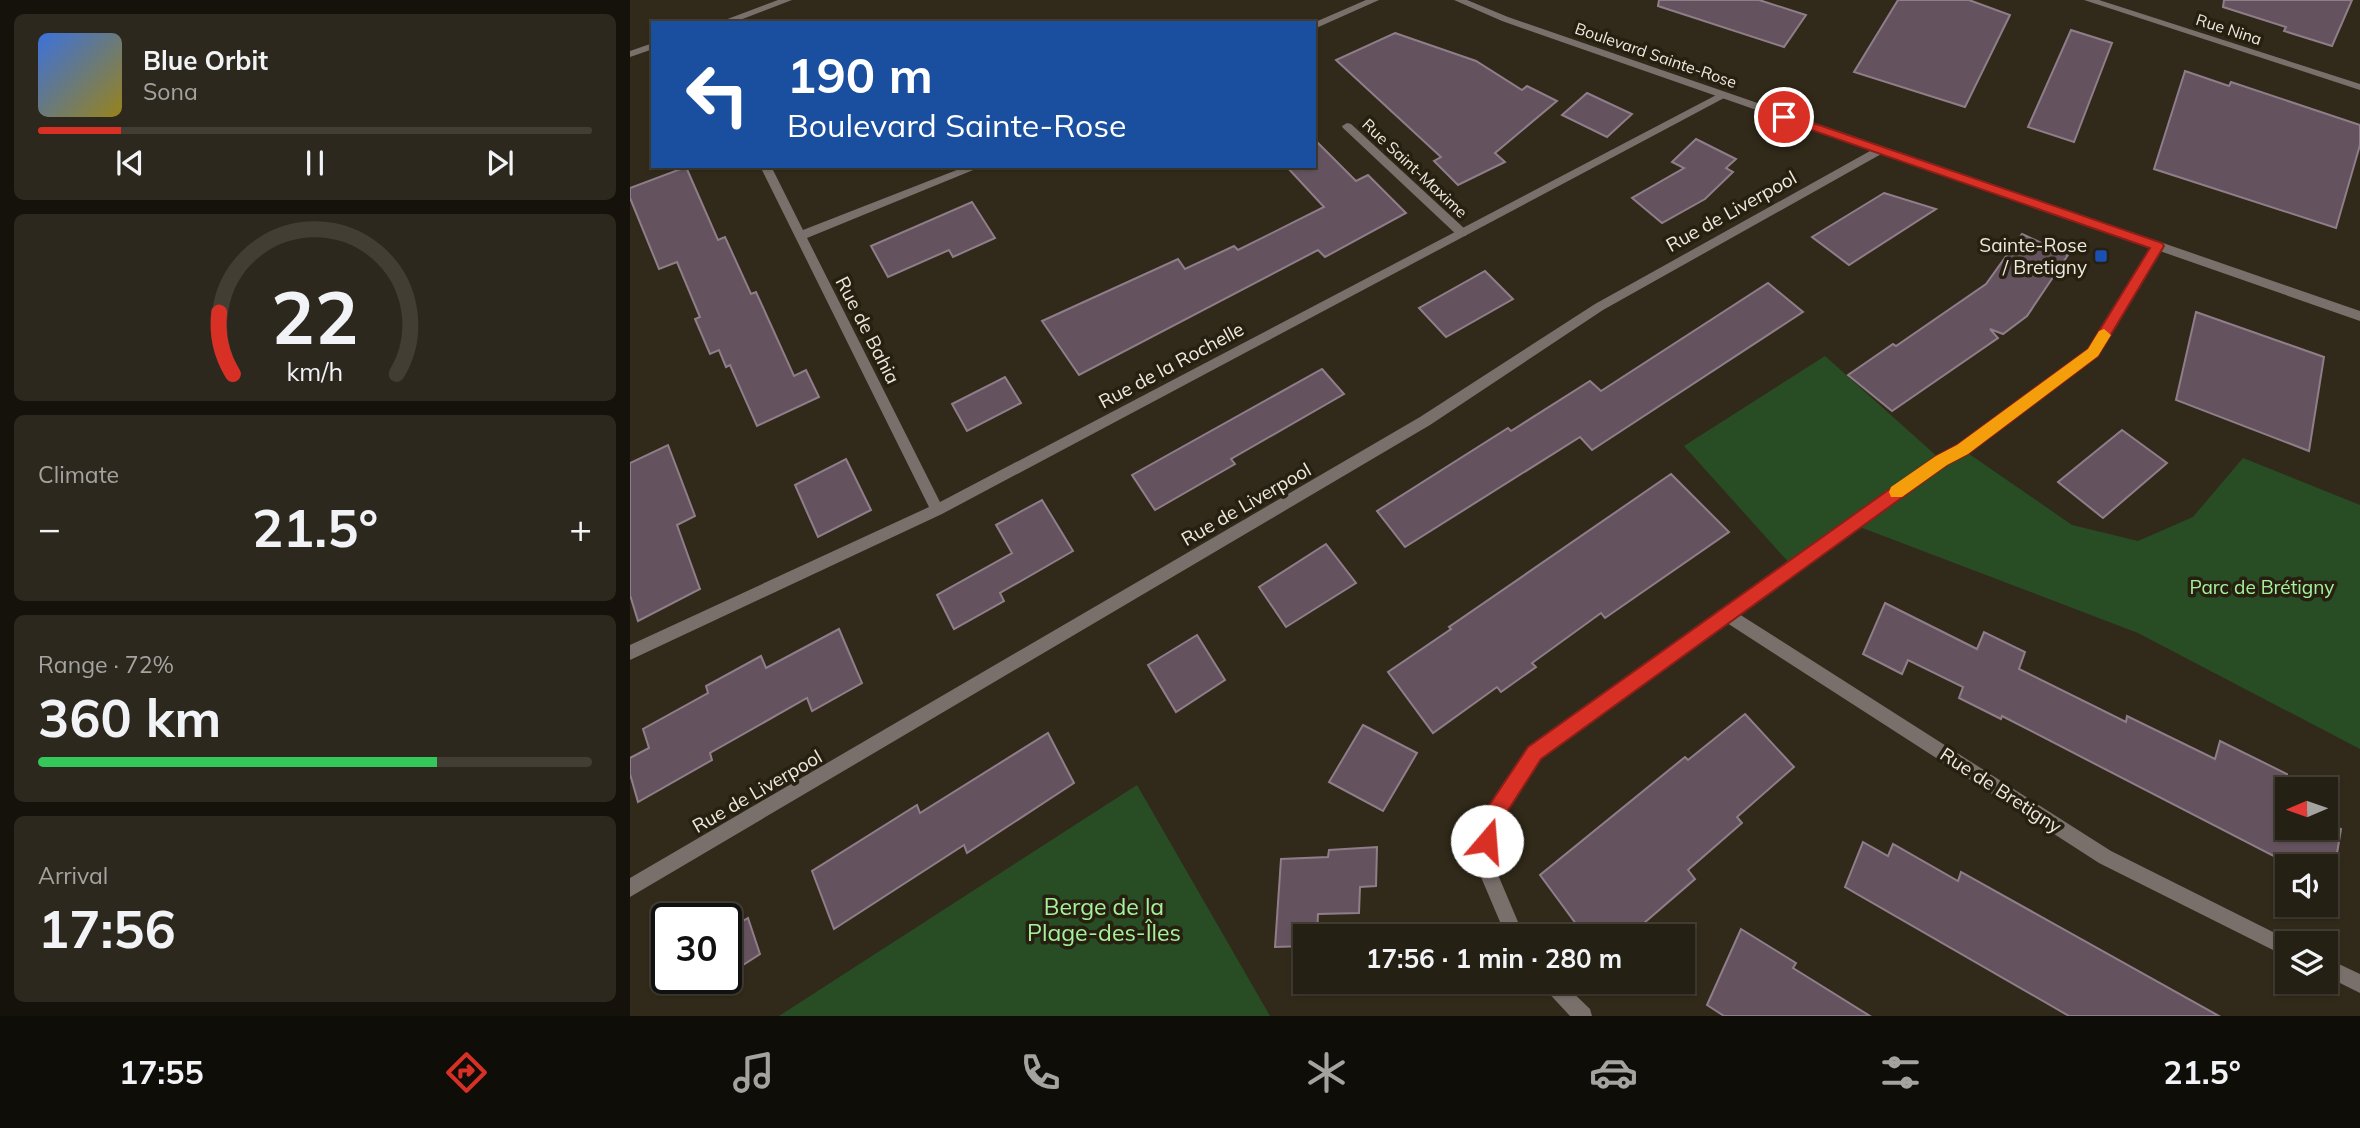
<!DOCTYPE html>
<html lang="en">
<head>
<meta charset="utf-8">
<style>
  :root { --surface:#252014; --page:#2d281d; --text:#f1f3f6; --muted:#a3a3a0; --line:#423e34; --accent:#d93025 }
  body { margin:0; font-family:Mulish,sans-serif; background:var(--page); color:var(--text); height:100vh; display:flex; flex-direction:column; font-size:26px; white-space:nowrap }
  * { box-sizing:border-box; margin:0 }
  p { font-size:23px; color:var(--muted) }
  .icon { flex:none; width:38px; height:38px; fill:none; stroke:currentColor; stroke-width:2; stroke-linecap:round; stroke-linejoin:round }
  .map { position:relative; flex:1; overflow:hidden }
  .drawer { display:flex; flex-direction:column; gap:14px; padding:14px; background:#14120b; width:630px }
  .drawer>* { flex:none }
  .banner { position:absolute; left:21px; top:21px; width:665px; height:147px; border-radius:0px; box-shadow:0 2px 5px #0004,0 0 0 2px var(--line); background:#1a4fa0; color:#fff; overflow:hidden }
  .needle { width:46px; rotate:268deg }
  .buttons { position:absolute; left:1645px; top:777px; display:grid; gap:14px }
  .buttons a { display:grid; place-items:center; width:63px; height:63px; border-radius:0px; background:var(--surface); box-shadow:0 2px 5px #0004,0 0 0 2px var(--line); font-size:35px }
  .speed { position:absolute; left:21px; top:903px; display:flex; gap:14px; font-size:35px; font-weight:700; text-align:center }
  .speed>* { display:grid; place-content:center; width:91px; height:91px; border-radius:50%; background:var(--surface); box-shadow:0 2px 5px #0004,0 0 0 2px var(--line); line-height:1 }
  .speed .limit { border:4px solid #111; border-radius:10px; background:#fff; color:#111 }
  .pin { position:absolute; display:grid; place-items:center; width:60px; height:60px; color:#fff; margin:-30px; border:4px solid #fff; border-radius:50%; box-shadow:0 2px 7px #0007 }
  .me { position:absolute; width:77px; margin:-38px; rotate:18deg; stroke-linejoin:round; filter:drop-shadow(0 0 5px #0008) }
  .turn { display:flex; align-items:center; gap:24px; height:147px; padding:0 21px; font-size:32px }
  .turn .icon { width:91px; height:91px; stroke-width:2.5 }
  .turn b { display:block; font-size:49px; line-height:60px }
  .big { font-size:52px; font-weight:700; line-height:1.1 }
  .drawer .card { flex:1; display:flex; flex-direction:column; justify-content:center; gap:10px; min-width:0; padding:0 24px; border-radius:10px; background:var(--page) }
  .drawer .dial { align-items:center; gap:0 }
  .dial svg { height:182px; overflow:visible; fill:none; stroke:var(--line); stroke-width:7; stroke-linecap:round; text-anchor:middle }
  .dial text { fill:var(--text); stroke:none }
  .song { display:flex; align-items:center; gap:21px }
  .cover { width:84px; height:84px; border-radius:10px; background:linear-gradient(135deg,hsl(220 70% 55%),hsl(50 70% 35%)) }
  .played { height:7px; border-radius:4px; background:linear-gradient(90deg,var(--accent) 15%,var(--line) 15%) }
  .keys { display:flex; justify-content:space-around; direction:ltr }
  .heat { display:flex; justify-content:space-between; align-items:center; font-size:38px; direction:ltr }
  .charge { height:10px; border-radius:5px; background:linear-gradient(90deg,#34c759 72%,var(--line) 0) }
  .trip { position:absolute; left:663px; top:924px; width:402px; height:70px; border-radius:0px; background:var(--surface); box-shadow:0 2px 5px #0004,0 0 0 2px var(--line); font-weight:700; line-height:70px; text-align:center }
  .dock { display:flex; height:112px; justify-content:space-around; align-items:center; background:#0f0d08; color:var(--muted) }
  .dock .icon { width:49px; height:49px }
  .dock .active { color:var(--accent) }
  .dock b { font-size:32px; color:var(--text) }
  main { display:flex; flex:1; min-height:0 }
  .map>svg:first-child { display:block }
</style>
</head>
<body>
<main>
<section class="drawer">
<div class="card">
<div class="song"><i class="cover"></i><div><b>Blue Orbit</b><p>Sona</p></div></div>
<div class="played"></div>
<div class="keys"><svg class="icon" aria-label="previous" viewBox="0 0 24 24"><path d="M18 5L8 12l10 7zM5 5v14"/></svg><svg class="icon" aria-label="pause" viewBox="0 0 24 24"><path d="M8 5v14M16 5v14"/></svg><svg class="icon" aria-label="next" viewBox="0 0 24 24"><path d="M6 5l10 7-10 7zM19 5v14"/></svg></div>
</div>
<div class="card dial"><svg viewBox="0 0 100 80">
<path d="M14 69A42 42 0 1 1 86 69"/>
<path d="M14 69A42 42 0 0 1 8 42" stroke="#d93025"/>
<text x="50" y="56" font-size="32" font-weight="700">22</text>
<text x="50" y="72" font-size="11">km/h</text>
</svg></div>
<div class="card"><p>Climate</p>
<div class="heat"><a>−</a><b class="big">21.5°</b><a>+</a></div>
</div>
<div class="card"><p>Range · 72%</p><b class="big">360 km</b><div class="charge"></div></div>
<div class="card"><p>Arrival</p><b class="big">17:56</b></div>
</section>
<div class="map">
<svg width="1730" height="1016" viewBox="0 0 1730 1016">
  <rect width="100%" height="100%" fill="#312a1a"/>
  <g fill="#284d24">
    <path d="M 1195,356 L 1311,460 L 1332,449 L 1442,525 L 1508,541 L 1563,517 L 1613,458 L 1730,505 L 1730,749 L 1508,633 L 1222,524 L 1162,566 L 1054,446 Z"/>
    <path d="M 507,785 L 640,1016 L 149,1016 Z"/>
  </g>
  <g fill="#64535f" stroke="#8f7e8a" stroke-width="2">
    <path d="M 1029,0 L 1129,0 L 1176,15 L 1154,47 L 1028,6 Z"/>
    <path d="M 1268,0 L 1339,0 L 1380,15 L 1335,107 L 1224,72 Z"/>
    <path d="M 1594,0 L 1722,0 L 1702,46 L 1654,31 L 1656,27 L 1593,7 Z"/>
    <path d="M 1441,30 L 1482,43 L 1444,142 L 1398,127 Z"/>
    <path d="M 765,33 L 846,61 L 892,90 L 897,86 L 927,101 L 865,153 L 875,162 L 828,185 L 804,161 L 811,157 L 706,60 Z"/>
    <path d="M 1555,71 L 1599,86 L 1601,82 L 1730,125 L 1730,145 L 1706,228 L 1524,169 Z"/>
    <path d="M 957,93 L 974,101 L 1002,114 L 977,137 L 932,115 Z"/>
    <path d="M 684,139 L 726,181 L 738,175 L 776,213 L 695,257 L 688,250 L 449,375 L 412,321 L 548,259 L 555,269 L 604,246 L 608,250 L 694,207 L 656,166 L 684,166 Z"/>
    <path d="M 1066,139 L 1106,159 L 1096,168 L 1103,172 L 1075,199 L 1032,223 L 1002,198 L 1054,168 L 1042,162 Z"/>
    <path d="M 56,167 L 88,240 L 95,237 L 121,294 L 126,292 L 164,376 L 176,370 L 189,397 L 127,426 L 100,365 L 96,367 L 89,350 L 80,354 L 65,319 L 70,317 L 47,262 L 29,269 L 0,198 L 0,188 Z"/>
    <path d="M 1254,193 L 1306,209 L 1219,265 L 1182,237 Z"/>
    <path d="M 342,202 L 365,238 L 323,257 L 319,250 L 258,277 L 241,246 Z"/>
    <path d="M 1392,234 L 1438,255 L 1397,316 L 1373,334 L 1360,329 L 1368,338 L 1262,411 L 1218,375 L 1263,344 L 1266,346 L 1356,284 Z"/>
    <path d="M 855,271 L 883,299 L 816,337 L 789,308 Z"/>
    <path d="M 1138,283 L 1173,312 L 962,450 L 950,437 L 775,547 L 747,511 L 878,428 L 881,431 L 960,381 L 971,391 Z"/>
    <path d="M 1566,312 L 1694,357 L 1679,451 L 1546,400 Z"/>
    <path d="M 692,369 L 714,394 L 601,459 L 605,464 L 525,510 L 502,475 Z"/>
    <path d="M 375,377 L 391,403 L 337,431 L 322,404 Z"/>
    <path d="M 1492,430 L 1537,463 L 1473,518 L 1428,482 Z"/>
    <path d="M 38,445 L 65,516 L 47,525 L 70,589 L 8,621 L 0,595 L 0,463 Z"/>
    <path d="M 216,459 L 241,510 L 188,537 L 165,485 Z"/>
    <path d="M 1041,474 L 1099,532 L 975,618 L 971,613 L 902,663 L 906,667 L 871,692 L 867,687 L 803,733 L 758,672 L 821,629 L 819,627 Z"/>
    <path d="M 412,500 L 443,551 L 370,593 L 374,601 L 324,629 L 307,595 L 382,553 L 366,525 Z"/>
    <path d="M 696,544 L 726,583 L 656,627 L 629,587 Z"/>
    <path d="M 1255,603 L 1347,649 L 1354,632 L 1395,652 L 1389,669 L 1496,722 L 1497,716 L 1585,759 L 1590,741 L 1657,774 L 1657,828 L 1696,828 L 1696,822 L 1711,829 L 1705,866 L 1663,866 L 1372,716 L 1371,719 L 1329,698 L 1333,687 L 1278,660 L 1272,674 L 1233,654 Z"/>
    <path d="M 209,629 L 232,683 L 182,711 L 177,698 L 80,753 L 82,760 L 8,802 L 0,774 L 0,758 L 19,748 L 13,729 L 78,693 L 76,686 L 131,656 L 136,668 Z"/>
    <path d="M 567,635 L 595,680 L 546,712 L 518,665 Z"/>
    <path d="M 1115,714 L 1164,767 L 1107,817 L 1112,823 L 1058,870 L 1065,879 L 999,936 L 955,936 L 910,875 L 1055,757 L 1058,760 Z"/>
    <path d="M 733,725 L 787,753 L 753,811 L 699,782 Z"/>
    <path d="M 418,733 L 444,783 L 337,853 L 334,845 L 204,929 L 182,871 L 287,805 L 290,813 Z"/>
    <path d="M 1233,842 L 1258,856 L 1263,844 L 1328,881 L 1331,872 L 1589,1016 L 1439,1016 L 1215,887 Z"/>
    <path d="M 747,847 L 746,886 L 730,887 L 729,913 L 688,914 L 687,936 L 676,936 L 676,946 L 645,947 L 651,859 L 698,857 L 699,850 Z"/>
    <path d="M 118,918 L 130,954 L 96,976 L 96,931 Z"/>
    <path d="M 1111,929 L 1166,963 L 1163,968 L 1240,1016 L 1094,1016 L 1077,1005 Z"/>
  </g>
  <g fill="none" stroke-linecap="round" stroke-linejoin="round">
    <path fill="#79706c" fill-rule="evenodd" d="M 717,123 L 721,124 L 836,230 L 836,236 L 828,236 L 713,128 L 712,126 Z"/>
    <g fill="#79706c" fill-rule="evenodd">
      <path d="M 148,0 L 162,0 L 102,23 L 87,23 Z"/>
      <path d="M 736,0 L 749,0 L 684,29 L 683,23 Z"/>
      <path d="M 1454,0 L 1469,0 L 1730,84 L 1730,90 Z"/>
      <path d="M 23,43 L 23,49 L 0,57 L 0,51 Z"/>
      <path d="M 1092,92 L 1097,95 L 1096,97 L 312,514 L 0,660 L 0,645 L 299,507 L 130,166 L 141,166 L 173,230 L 337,166 L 353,166 L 177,238 L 310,502 Z"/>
      <path d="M 1249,146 L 1253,147 L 1253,153 L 973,310 L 800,425 L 0,897 L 0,878 L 790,417 L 965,304 Z"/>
      <path d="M 1528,242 L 1534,246 L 1467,355 L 1337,453 L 1316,464 L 1109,614 L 1481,851 L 1663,942 L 1657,943 L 1657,957 L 1469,863 L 1097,623 L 911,759 L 868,823 L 863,863 L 894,936 L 876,936 L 845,863 L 854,814 L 899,747 L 1306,456 L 1327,445 L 1459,349 L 1524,243 Z"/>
      <path d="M 1696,958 L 1730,974 L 1730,993 L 1696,976 Z"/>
      <path d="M 911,982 L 932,982 L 960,1009 L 962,1016 L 940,1016 L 914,988 Z"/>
    </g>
    <path fill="#79706c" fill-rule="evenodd" d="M 824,0 L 837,0 L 878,17 L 1730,311 L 1730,321 L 872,21 Z"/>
  </g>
  <path fill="#d93025" stroke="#8d1f18" stroke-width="2" d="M 1154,113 L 1532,243 L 1534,246 L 1468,356 L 1338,454 L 1317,465 L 911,759 L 870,823 L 864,848 L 857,851 L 851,848 L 848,841 L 854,813 L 898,747 L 1306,456 L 1327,445 L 1458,349 L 1520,248 L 1150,119 L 1148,117 Z"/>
  <path fill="#f59e0b" d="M 1474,329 L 1481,335 L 1468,356 L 1338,454 L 1317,465 L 1272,497 L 1261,497 L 1259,492 L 1261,487 L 1306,456 L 1327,445 L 1458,349 L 1469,331 Z"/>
  <rect fill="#1a4fb4" stroke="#272011" stroke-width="2.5" x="1464" y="249" width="14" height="14" rx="3.5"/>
  <g text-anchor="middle" stroke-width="7" stroke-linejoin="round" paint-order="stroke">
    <g font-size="16" fill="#ede9df" stroke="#272011">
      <text transform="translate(1599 29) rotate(18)" y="6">Rue Nina</text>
      <text transform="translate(1026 55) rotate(19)" y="6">Boulevard Sainte-Rose</text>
      <text transform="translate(785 168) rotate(43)" y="6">Rue Saint-Maxime</text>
    </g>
    <g font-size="19" fill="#ede9df" stroke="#272011">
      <text transform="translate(1101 211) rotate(-29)" y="7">Rue de Liverpool</text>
      <text transform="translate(238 330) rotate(63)" y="7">Rue de Bahia</text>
      <text transform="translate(541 365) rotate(-28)" y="7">Rue de la Rochelle</text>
      <text transform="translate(616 504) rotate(-30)" y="7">Rue de Liverpool</text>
      <text transform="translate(1371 790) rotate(33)" y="7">Rue de Bretigny</text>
      <text transform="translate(127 791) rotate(-30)" y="7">Rue de Liverpool</text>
    </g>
    <g font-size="19" fill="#ede9df" stroke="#272011" text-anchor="end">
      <text x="1457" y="252">Sainte-Rose<tspan x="1457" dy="22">/ Bretigny</tspan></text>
    </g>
    <g font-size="19" fill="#a4f39c" stroke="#272011">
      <text x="1632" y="594">Parc de Brétigny</text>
    </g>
    <g font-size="23" fill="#a4f39c" stroke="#272011">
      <text x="474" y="915">Berge de la<tspan x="474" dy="26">Plage-des-Îles</tspan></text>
    </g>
  </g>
</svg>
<div class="buttons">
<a><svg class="needle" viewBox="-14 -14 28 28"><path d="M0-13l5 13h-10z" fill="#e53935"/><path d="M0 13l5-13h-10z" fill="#a3a3a0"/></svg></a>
<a><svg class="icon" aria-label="sound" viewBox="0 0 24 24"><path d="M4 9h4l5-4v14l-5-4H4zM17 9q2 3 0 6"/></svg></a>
<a><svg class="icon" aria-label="layers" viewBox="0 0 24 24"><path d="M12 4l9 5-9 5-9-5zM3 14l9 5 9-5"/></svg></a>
</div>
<div class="speed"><div class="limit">30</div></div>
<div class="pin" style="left:1154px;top:117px;background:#d93025"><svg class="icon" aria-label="arrive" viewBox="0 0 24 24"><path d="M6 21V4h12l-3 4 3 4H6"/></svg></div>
<svg class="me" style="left:857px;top:841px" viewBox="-20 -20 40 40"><circle r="19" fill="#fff"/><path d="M0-13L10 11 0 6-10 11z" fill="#d93025"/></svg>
<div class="trip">17:56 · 1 min · 280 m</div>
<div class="banner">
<div class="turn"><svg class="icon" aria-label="left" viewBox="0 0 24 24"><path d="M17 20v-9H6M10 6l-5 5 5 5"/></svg><div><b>190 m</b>Boulevard Sainte-Rose</div></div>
</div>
</div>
</main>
<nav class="dock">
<b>17:55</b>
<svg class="icon active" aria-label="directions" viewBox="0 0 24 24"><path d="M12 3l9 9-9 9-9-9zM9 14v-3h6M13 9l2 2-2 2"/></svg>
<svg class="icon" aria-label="music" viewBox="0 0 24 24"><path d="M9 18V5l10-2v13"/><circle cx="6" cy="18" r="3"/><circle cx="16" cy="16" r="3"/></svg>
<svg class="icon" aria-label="phone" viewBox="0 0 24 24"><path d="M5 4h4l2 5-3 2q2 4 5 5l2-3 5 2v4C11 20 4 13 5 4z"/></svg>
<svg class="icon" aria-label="climate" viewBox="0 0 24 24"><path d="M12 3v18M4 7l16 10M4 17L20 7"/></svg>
<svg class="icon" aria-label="car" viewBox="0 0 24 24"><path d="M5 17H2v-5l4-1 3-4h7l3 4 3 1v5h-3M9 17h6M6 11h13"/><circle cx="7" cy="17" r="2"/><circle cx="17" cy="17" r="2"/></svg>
<svg class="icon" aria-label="filters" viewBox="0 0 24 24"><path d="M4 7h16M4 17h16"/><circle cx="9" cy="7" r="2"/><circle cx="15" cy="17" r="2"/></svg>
<b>21.5°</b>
</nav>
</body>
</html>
